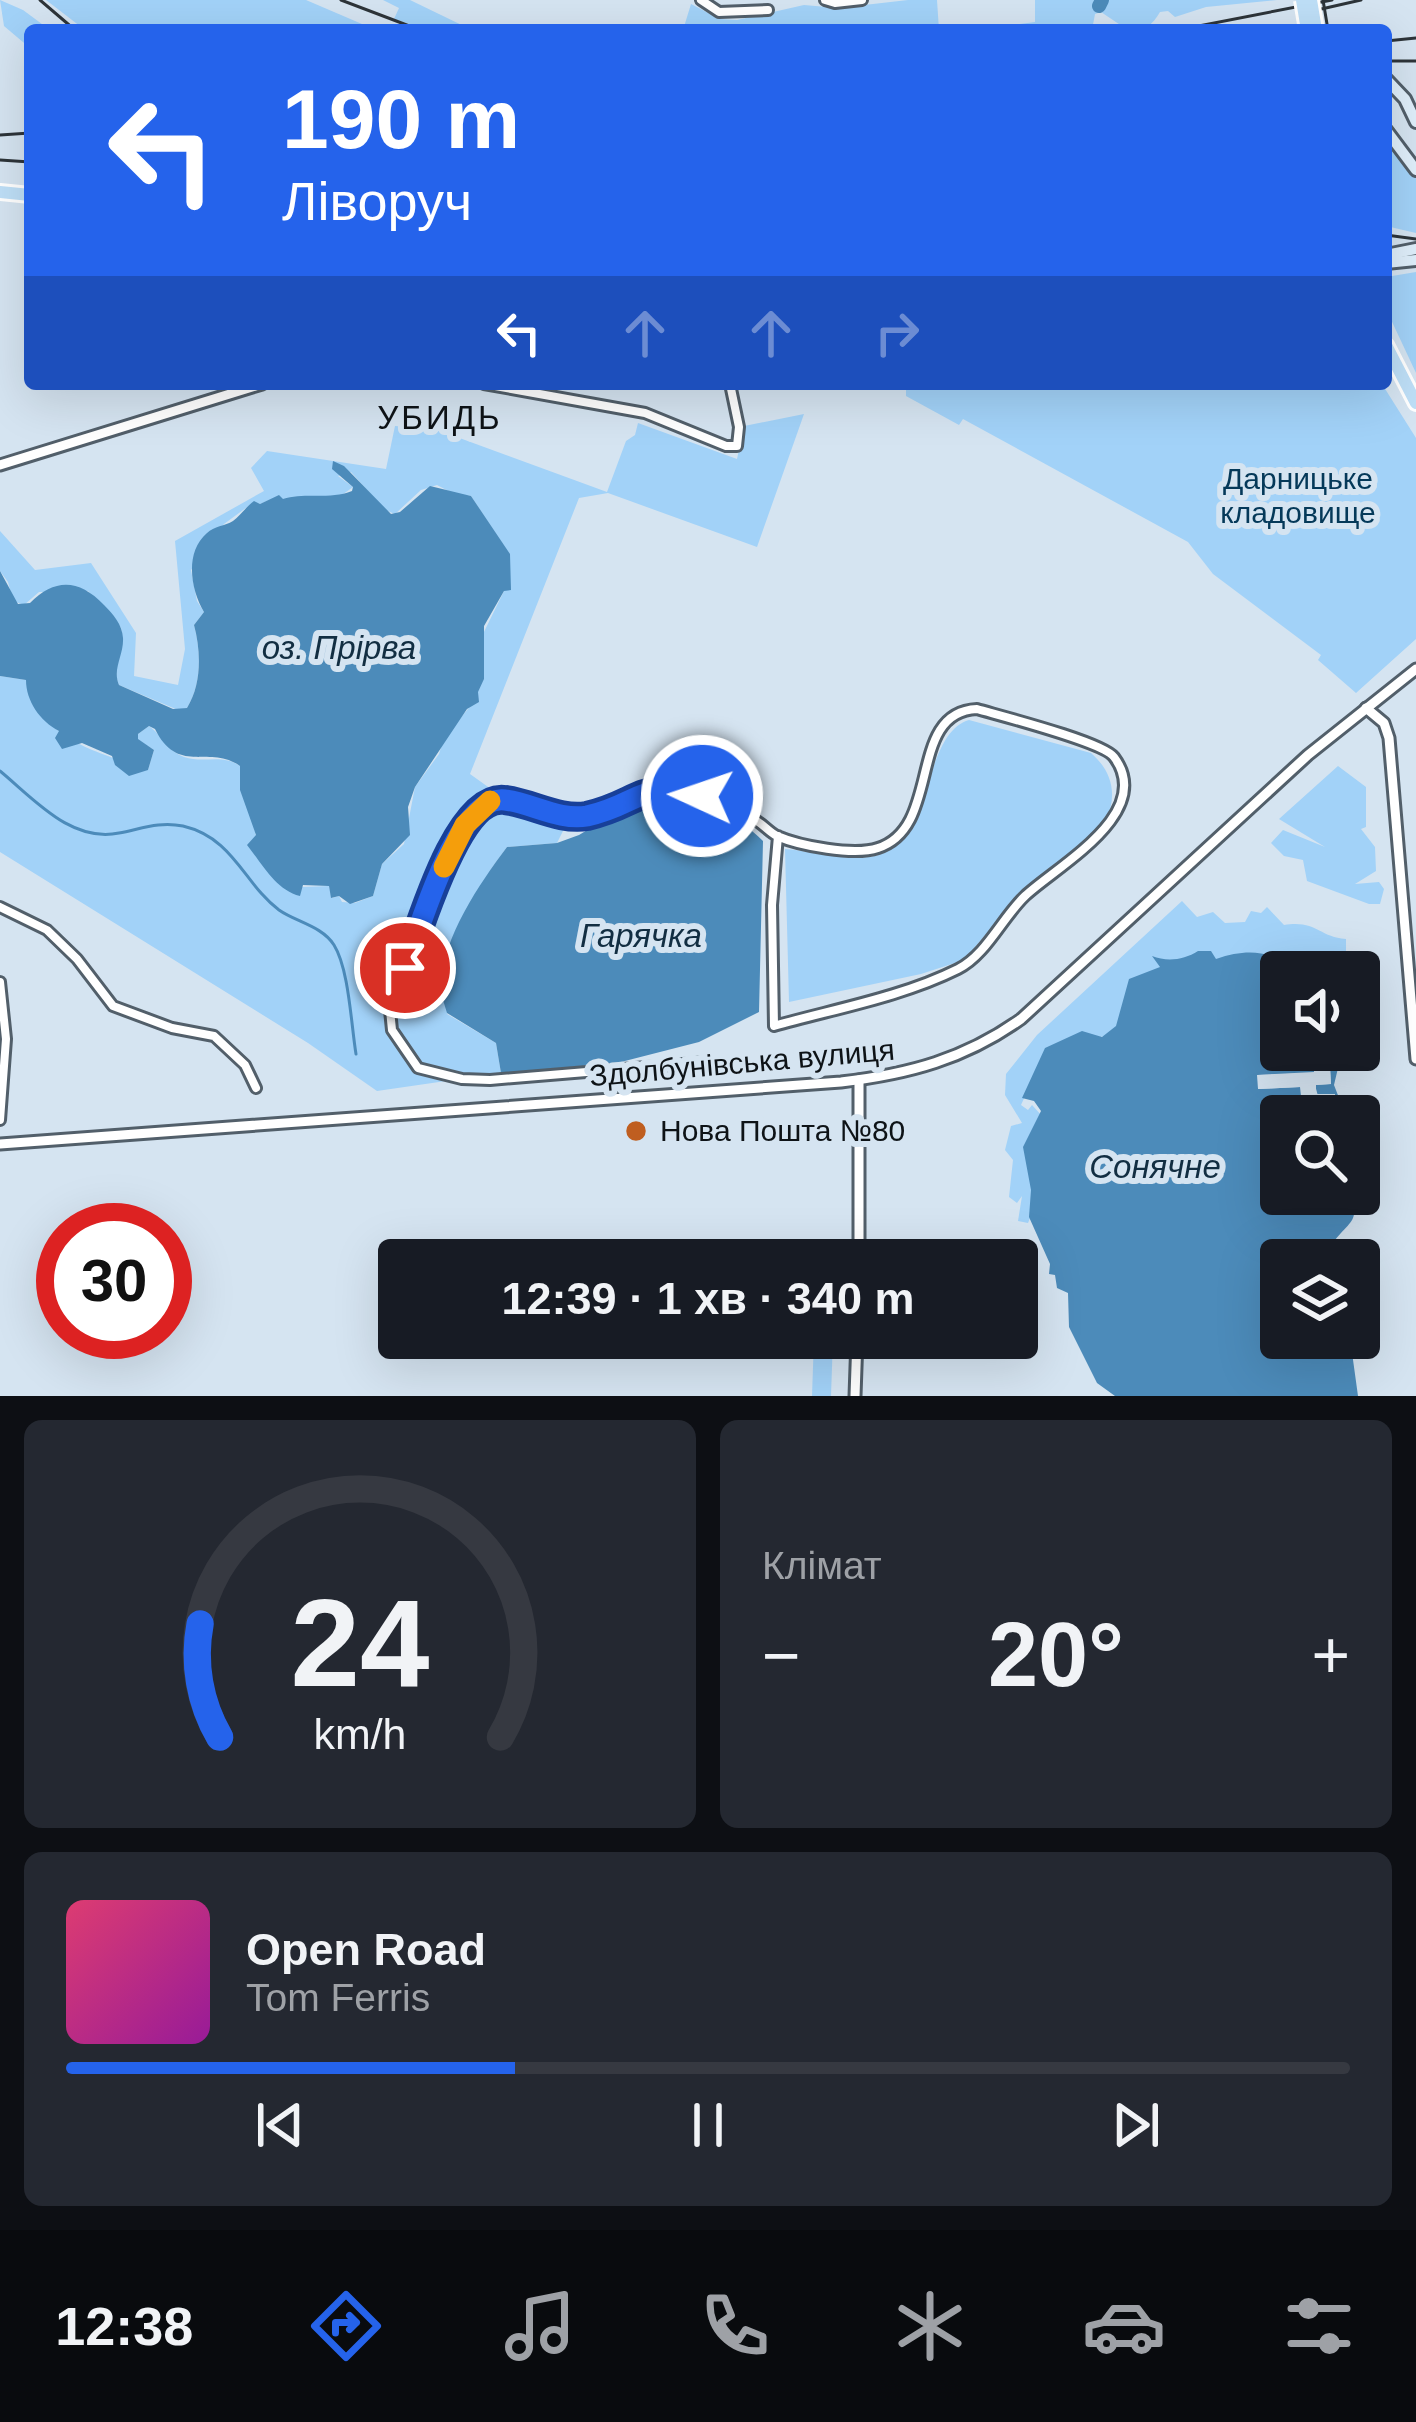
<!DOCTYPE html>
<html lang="uk">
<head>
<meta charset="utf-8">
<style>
  :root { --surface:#171b24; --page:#242831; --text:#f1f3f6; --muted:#9ea1a6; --line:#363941; --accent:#2563eb }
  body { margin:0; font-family:Helvetica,sans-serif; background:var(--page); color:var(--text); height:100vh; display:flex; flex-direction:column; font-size:45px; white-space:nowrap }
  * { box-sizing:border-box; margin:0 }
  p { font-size:39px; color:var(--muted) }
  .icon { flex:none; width:66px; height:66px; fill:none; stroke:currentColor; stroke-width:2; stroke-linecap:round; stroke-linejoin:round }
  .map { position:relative; height:1396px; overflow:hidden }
  .panel { display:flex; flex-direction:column; gap:24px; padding:24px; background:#0d0f14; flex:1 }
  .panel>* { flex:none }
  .hud { position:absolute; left:24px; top:24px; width:1368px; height:366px; border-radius:12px; box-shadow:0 12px 48px #0002; background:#2563eb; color:#fff; overflow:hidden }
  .tools { position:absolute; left:1260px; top:951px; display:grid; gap:24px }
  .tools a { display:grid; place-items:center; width:120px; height:120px; border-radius:12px; background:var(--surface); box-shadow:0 12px 48px #0002; font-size:60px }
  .speed { position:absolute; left:36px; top:1203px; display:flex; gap:24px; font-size:60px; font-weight:700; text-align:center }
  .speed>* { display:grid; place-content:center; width:156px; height:156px; border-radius:50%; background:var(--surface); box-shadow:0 12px 48px #0002; line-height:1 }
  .speed .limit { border:18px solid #d22; background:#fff; color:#111 }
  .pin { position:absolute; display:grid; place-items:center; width:102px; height:102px; color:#fff; margin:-51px; border:6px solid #fff; border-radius:50%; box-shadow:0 3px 12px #0007 }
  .me { position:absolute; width:132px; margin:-66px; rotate:273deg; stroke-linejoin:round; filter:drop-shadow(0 0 9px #0008) }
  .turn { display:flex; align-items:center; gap:42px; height:252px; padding:0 60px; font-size:54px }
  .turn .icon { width:156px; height:156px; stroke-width:2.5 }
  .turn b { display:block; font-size:84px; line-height:102px }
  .lanes { display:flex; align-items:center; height:114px; padding:0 60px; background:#0003; justify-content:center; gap:60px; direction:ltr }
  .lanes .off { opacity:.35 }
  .big { font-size:90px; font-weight:700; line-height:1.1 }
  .panel .tile { flex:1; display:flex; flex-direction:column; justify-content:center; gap:18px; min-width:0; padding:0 42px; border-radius:18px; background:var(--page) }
  .panel .dial { align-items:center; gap:0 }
  .dial svg { height:312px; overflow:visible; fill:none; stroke:var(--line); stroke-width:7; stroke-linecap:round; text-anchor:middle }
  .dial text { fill:var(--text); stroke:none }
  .song { display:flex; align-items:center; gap:36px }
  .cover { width:144px; height:144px; border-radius:18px; background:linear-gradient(135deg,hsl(340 70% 55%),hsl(300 70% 35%)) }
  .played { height:12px; border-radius:6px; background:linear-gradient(90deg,var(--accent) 35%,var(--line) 35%) }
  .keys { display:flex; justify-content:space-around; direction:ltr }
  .heat { display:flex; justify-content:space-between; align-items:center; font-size:66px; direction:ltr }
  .panel .tiles { flex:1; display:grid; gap:24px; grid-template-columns:1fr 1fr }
  .tile:last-child { grid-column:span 2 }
  .trip { position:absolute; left:378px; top:1239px; width:660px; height:120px; border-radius:12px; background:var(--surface); box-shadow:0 12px 48px #0002; font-weight:700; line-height:120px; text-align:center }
  .tab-bar { display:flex; height:192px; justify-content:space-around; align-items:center; background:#090b0e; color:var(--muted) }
  .tab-bar .icon { width:84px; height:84px }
  .tab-bar .active { color:var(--accent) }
  .tab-bar b { font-size:54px; color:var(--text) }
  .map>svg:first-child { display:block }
</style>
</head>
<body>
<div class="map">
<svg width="1416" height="1396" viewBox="0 0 1416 1396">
  <rect width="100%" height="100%" fill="#d5e4f1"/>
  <g fill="#a2d2f8">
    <path d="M 0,0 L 23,10 L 50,30 L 30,30 L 30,48 L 4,26 Z"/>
    <path d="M 46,0 L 306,0 L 376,30 L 85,30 Z"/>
    <path d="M 383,0 L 410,0 L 472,30 L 428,30 L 394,19 L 399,8 Z"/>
    <path d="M 908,0 L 937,0 L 939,30 L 683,30 L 691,4 L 720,19 L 737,20 L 804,5 L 838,8 Z"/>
    <path d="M 1035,0 L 1277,0 L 1206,7 L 1175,17 L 1168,11 L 1160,12 C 1141,45 1121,25 1101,12 L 1095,14 L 1092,30 L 973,30 L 1035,22 Z"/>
    <path d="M 1386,142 L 1416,178 L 1416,233 L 1386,226 Z"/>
    <path d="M 1416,272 L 1416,373 L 1386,309 L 1386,277 Z"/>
    <path d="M 906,384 L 1382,384 L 1416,438 L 1416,639 L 1356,693 L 1318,660 L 1321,655 L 1213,574 L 1188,542 L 963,419 L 959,425 L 906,396 Z"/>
    <path d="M 804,414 L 757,547 L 608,493 L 579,498 L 470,774 L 491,789 L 571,815 L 557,843 L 507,847 L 491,869 L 447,1014 L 496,1043 L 501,1073 L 377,1091 L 308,1043 L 0,852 L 0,676 L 26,680 C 43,741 93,750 148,770 L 154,750 L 138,740 L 138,734 L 149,726 C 162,735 166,750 184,757 C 205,764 221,753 240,766 L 256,836 L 248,845 L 302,887 L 329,886 L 332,898 L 339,896 L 342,902 L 355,903 L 373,896 L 382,864 L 404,844 L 415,787 L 439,754 L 444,738 L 472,704 L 484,678 L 482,636 L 504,591 L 504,546 L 471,496 L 454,494 L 437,485 L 421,490 L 395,514 L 385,510 L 351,472 L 338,476 L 353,487 L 342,495 L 283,500 L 279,496 L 260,504 L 254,502 L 224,524 L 191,570 L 197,601 L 204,612 L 194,625 C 201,651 202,684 187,708 L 178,710 L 119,685 C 111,668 125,647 121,628 L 88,591 L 39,592 L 24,605 L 13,601 L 8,582 L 0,571 L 0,531 L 35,570 L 91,563 L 136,633 L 134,676 L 178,685 L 185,649 L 175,541 L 264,491 L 251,468 L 267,451 L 386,469 L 395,426 L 435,429 L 607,492 L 626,441 L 635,435 L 638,423 L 737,459 L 744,426 Z"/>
    <path d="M 969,720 L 1091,753 C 1113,772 1118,796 1105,823 L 1021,893 L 964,960 L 921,974 L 789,1002 L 785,849 C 813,851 851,863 879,855 C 934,838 922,734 969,720 Z"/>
    <path d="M 1338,766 L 1366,787 L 1366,827 L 1361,829 L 1375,847 L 1376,871 L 1355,884 L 1379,882 L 1384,889 L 1380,904 L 1369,904 L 1307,881 L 1303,860 L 1284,856 L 1271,843 L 1283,830 L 1325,847 L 1279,819 Z"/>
    <path d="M 1182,901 L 1197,917 L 1213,912 L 1225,923 L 1245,922 L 1251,911 L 1261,913 L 1267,907 L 1284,925 C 1317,920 1318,937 1346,939 L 1346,972 L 1289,972 L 1277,963 L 1121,1030 L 1107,1044 L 1102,1036 L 1097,1043 L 1042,1059 L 1021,1105 L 1028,1110 L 1032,1105 L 1043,1117 L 1037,1201 L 1028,1223 L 1018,1221 L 1022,1196 L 1017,1203 L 1009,1197 L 1013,1160 L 1005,1150 L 1011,1126 L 1022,1123 L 1005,1095 L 1006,1074 L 1037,1035 Z"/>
    <path d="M 814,1338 L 833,1338 L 831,1396 L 812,1396 Z"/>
  </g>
  <g fill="#4c8bba">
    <path d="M 333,461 L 344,466 L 391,514 L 400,512 L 430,486 L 471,496 L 510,554 L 511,590 L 504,591 L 484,626 L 484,679 L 478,692 L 479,702 L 467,709 L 415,787 L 408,807 L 410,835 L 382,864 L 373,896 L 350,904 L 339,896 L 331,898 L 329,886 L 303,885 L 300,896 C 276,890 263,865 247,845 L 256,835 L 240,790 L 240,766 C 210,744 178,776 155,729 L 149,726 L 138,734 L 138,739 L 154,750 L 148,770 L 129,776 L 115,765 L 112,756 L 82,743 L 62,749 L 55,738 L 59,731 C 40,721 26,701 26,680 L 0,676 L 0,571 L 18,604 L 30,603 C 55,578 79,579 104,605 C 113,614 122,624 123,638 C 124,655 112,669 119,685 L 173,709 L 187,708 C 202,684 201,651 194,625 L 204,612 C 191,590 184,553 207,533 C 214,526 225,526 233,521 C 240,516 246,507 254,501 L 260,504 L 279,495 L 283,499 C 304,492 330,500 352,491 L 353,487 L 332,469 Z"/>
    <path d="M 677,794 C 712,804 737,815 763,841 L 759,1012 L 699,1042 L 617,1063 L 501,1073 L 496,1043 L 447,1013 C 445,1005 440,994 441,985 C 442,938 480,883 507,847 L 557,843 L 579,835 L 639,799 Z"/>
    <path d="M 1198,951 L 1211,951 L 1216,959 C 1251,947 1273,952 1303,972 L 1281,972 L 1281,1050 L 1323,1050 L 1314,1051 L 1315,1073 L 1258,1075 L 1259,1089 L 1301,1087 L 1310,1096 L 1310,1110 L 1329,1110 L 1330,1097 L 1318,1096 L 1315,1085 L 1331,1084 L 1329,1050 L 1343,1050 L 1343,1066 L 1338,1068 L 1334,1085 L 1346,1116 L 1281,1116 L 1281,1194 L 1352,1194 C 1359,1222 1350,1221 1335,1240 L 1349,1260 L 1281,1260 L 1281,1338 L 1350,1338 L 1358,1396 L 1115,1396 L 1097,1383 L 1069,1327 L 1068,1293 L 1057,1288 L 1055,1275 L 1049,1274 L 1050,1264 L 1029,1217 L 1031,1190 L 1023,1147 L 1041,1111 L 1034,1101 L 1022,1098 L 1045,1048 L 1082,1031 L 1102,1037 L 1116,1026 L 1129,979 L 1160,967 L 1152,956 C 1167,962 1184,960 1198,951 Z"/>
  </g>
  <path fill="#d5e4f1" d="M 1329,1050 L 1331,1084 L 1316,1085 L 1316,1094 L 1335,1094 L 1335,1108 L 1309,1110 L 1310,1096 L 1301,1096 L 1300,1087 L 1258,1089 L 1257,1075 L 1314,1072 L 1313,1051 Z"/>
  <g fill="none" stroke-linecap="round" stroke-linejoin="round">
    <path stroke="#4c8bba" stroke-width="3" d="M 0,771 C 34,799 71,843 119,833 C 141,829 159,821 183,826 C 234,838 244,884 279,910 C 296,922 322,926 334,945 C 349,969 351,1024 356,1054"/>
    <path stroke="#4c8bba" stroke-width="14" d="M 1099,6 L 1102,0"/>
    <g stroke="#525f6a" stroke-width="14">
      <g id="minor">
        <path d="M 701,0 L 719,12 L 768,10"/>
        <path d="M 825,0 L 835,3 L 862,0"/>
        <path d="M 484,384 L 645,413 L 726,446 L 737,446 L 739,427 L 730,384"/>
        <path d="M 0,907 L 47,930 L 77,959 L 113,1006 L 172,1028 L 214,1036 L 245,1065 L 256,1088"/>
        <path d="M 0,982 L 6,1039 L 0,1120"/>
        <path d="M 719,1061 L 490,1080 L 462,1079 L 418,1068 L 392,1030 L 390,1010 C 405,969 451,803 498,799 C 518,798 542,811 561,814 C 593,821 628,799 658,788 C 689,787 728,805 755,820 C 763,824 769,832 777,836 C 800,846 854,856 878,848 C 943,827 906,712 977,709 C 1001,716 1103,742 1114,757 C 1156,813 1057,866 1025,896 C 1002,918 986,955 958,969 C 902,997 834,1009 774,1026 L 772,905 L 778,836"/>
      </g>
    </g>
    <g stroke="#525f6a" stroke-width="15">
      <g id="tertiary">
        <path d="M 0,465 L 262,384"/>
        <path d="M 1366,708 L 1384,723 L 1389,738 L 1416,1059"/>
        <path d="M 859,1080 L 859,1260"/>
        <path d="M 0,1144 L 841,1082 C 909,1074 965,1059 1021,1019 L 1308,755 L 1416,669"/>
        <path d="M 855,1396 L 857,1338"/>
      </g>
    </g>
    <g stroke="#525f6a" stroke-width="16">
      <g id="secondary">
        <path d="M 1386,79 L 1405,99 L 1416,122"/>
        <path d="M 1386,130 L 1416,170"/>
        <path d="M 1386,255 L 1416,249"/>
        <path d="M 1386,263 L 1416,260"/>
      </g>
    </g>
    <g stroke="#fff" stroke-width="18">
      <g id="primary">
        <path d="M 0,192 L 30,195"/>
        <path d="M 1386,345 L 1416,403"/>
      </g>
    </g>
    <use href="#minor" stroke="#fff" stroke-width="8"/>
    <use href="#tertiary" stroke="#fff" stroke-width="9"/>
    <use href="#secondary" stroke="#dfeffb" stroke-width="10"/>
    <use href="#primary" stroke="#bedff7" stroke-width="12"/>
    <g stroke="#2d3439" stroke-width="3">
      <path d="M 1323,0 L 1328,30"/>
      <path d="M 1386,235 L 1416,239"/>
    </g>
    <g stroke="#2d3439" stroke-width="3">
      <path d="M 40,0 L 75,30"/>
      <path d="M 341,0 L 420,30"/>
      <path d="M 1317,10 L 1361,0"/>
      <path d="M 1112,30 L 1114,30"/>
      <path d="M 1178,30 L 1332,0"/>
      <path d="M 1386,41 L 1416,38"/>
      <path d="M 1386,61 L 1416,61"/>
      <path d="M 0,135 L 30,133"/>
      <path d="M 0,160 L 30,162"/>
    </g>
    <g stroke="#fff" stroke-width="18" stroke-linecap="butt">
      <g id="primary-bridge">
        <path d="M 1302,0 L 1307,30"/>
        <path d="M 1311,0 L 1316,30"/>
      </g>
    </g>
    <use href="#primary-bridge" stroke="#bedff7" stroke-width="12"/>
  </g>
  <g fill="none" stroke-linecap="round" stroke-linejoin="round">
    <g stroke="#184099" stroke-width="30">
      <path id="route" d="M 405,968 C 419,931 457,793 505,800 C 531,803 560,821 587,816 C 641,804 639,779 702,796"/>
    </g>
    <use href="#route" stroke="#2563eb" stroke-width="21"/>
    <path stroke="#f59e0b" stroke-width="21" d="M 444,867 L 465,825 L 490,801"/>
  </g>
  <circle fill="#bf5e20" stroke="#d5e4f1" stroke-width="4.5" cx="636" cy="1131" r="12"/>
  <g text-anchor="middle" stroke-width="12" stroke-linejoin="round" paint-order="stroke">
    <g font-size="30" fill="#053959" stroke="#d5e4f1">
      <text x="1298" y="489">Дарницьке<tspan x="1298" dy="34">кладовище</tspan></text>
    </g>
    <g font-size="30" fill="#0e1317" stroke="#d5e4f1">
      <text transform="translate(742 1063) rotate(-5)" y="10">Здолбунівська вулиця</text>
    </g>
    <g font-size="30" fill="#0e1317" stroke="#d5e4f1" text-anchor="start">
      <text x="660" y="1141">Нова Пошта №80</text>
    </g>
    <g font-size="33" letter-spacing="3" fill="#0e1317" stroke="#d5e4f1">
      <text x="440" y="429">УБИДЬ</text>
    </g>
    <g font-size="33" font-style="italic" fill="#122e42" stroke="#d5e4f1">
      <text x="339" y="659">оз. Прірва</text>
      <text x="641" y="947">Гарячка</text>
      <text x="1155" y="1178">Сонячне</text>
    </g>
  </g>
</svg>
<div class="tools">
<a><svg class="icon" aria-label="sound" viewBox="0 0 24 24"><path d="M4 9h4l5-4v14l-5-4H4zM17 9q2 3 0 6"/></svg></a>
<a><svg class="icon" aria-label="search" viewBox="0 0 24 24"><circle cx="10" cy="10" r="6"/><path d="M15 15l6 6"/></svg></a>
<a><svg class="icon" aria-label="layers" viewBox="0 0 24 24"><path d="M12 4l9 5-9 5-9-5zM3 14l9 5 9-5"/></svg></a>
</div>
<div class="speed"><div class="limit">30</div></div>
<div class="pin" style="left:405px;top:968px;background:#d93025"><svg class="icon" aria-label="arrive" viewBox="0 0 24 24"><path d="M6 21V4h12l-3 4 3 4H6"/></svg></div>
<svg class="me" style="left:702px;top:796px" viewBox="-20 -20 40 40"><circle r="17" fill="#2563eb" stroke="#fff" stroke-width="3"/><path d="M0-11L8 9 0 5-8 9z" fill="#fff"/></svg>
<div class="trip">12:39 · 1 хв · 340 m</div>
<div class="hud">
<div class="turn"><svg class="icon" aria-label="left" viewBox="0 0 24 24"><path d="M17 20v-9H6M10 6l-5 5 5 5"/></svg><div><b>190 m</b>Ліворуч</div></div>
<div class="lanes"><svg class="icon" aria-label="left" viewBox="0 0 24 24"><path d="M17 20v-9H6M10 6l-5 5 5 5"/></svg><svg class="icon off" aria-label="ahead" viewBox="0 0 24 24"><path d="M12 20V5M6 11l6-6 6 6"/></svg><svg class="icon off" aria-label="ahead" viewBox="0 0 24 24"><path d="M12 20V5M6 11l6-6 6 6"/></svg><svg class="icon off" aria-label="right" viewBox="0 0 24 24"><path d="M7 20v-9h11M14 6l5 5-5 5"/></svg></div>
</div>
</div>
<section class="panel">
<div class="tiles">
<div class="tile dial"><svg viewBox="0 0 100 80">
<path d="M14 69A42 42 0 1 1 86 69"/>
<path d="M14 69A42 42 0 0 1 9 40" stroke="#2563eb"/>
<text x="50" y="56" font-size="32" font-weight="700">24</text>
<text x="50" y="72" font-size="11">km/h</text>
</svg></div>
<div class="tile"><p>Клімат</p>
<div class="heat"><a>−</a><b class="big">20°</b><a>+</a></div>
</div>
<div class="tile">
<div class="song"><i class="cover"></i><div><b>Open Road</b><p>Tom Ferris</p></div></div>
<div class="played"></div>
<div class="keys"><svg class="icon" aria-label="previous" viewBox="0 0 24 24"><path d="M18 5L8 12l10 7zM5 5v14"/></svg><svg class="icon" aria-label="pause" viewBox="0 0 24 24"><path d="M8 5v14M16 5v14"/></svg><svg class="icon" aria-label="next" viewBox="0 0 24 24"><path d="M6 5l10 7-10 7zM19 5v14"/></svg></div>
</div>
</div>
</section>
<nav class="tab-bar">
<b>12:38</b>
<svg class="icon active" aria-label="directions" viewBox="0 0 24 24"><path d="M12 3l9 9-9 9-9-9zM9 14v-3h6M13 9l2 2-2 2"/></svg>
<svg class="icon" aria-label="music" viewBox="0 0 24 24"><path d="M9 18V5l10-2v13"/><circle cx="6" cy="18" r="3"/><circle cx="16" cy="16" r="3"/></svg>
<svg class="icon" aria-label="phone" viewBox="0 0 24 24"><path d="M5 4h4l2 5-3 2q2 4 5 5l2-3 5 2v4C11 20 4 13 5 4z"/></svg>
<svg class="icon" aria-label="climate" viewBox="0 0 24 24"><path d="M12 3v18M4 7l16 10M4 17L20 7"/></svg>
<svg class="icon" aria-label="car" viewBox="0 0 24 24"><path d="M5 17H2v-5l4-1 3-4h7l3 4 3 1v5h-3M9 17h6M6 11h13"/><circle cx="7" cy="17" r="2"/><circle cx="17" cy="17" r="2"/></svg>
<svg class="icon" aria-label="filters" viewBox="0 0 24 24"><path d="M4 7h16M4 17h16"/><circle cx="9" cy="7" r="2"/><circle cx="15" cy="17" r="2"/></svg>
</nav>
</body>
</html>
